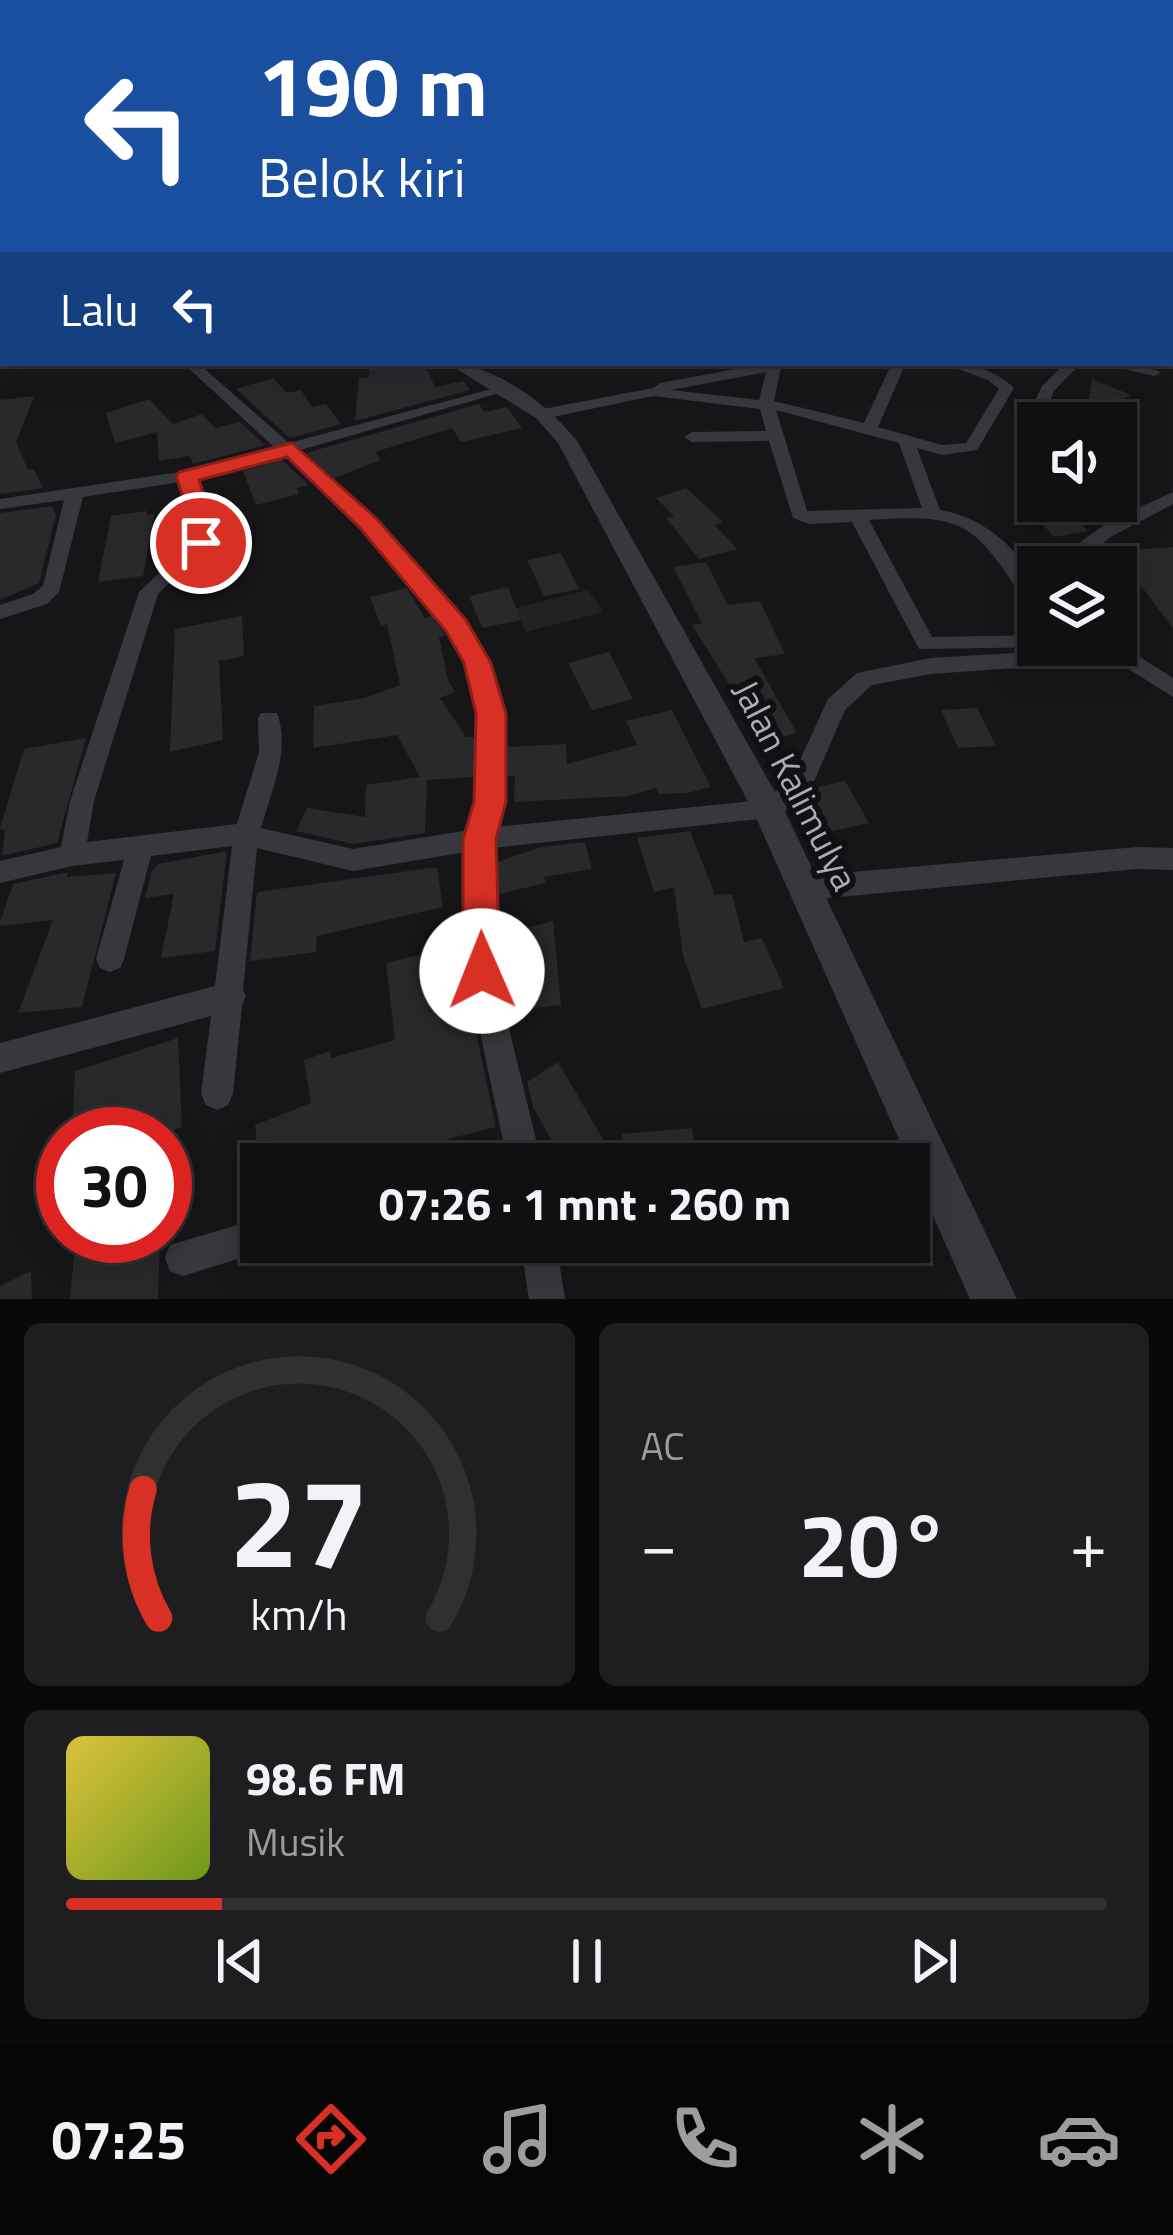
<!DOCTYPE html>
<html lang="id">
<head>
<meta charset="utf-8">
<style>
  :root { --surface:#101012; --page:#1e1e20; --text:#f1f3f6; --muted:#9c9d9f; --line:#303032; --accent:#d93025 }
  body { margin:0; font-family:"Titillium Web",sans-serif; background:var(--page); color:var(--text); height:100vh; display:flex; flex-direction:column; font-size:45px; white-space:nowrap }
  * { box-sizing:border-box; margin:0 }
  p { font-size:39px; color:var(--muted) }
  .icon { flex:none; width:66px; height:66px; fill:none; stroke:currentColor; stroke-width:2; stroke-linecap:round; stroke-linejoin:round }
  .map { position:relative; height:1299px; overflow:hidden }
  .details { display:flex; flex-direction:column; gap:24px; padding:24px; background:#09090a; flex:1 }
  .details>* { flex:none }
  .top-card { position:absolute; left:0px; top:0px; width:1173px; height:366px; box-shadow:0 6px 30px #0003,0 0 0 3px var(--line); background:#1a4fa0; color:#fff; overflow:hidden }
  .controls { position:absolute; left:1017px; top:402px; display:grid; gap:24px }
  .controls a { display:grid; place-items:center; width:120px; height:120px; border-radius:0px; background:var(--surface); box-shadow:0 6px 30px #0003,0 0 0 3px var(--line); font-size:60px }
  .speed { position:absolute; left:36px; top:1107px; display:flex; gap:24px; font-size:60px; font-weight:700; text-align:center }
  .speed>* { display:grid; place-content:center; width:156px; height:156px; border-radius:50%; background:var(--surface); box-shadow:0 6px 30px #0003,0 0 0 3px var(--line); line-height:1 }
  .speed .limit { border:18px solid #d22; background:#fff; color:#111 }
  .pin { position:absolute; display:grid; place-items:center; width:102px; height:102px; color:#fff; margin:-51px; border:6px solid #fff; border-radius:50%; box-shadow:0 3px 12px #0007 }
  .me { position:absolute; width:132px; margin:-66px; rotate:359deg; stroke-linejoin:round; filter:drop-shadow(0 0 9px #0008) }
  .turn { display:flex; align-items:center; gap:42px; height:252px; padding:0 60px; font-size:54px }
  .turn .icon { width:156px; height:156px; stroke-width:2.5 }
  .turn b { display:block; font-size:84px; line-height:102px }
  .then { display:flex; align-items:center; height:114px; padding:0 60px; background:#0003; gap:24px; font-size:45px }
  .big { font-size:90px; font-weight:700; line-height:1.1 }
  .details .tile { flex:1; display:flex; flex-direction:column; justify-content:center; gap:18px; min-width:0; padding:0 42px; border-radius:18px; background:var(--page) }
  .details .dial { align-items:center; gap:0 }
  .dial svg { height:312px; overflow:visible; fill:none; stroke:var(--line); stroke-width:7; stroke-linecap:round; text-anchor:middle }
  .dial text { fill:var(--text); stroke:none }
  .song { display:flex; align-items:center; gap:36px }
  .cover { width:144px; height:144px; border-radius:18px; background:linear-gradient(135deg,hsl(50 70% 55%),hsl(80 70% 35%)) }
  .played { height:12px; border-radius:6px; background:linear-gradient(90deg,var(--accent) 15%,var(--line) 15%) }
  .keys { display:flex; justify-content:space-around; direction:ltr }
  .heat { display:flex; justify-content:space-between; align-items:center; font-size:66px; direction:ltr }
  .details .tiles { flex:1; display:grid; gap:24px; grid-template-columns:1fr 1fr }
  .tile:last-child { grid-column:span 2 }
  .trip { position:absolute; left:240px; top:1143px; width:690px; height:120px; border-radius:0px; background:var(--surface); box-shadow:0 6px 30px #0003,0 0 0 3px var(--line); font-weight:700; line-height:120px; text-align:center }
  .tab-bar { display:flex; height:192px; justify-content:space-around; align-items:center; background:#060607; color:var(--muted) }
  .tab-bar .icon { width:84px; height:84px }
  .tab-bar .on { color:var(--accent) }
  .tab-bar b { font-size:54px; color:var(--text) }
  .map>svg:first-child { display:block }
</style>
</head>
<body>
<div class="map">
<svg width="1173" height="1299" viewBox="0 0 1173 1299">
  <rect width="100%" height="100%" fill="#161618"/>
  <path fill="#222225" d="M 588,590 L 603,612 L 526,632 L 516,608 Z"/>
  <g fill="#29292c">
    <path d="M 369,363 L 424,363 L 435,387 L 464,381 L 470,390 L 355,421 L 359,378 L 369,378 Z"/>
    <path d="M 273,378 L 287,393 L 301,390 L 312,407 L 326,404 L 341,424 L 290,438 L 236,389 Z"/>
    <path d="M 1092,379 L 1131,395 L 1114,404 L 1111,423 L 1085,418 Z"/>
    <path d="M 34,396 L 16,442 L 28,470 L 34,469 L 43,488 L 0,494 L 0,400 Z"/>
    <path d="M 149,399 L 173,424 L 202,414 L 215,428 L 240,422 L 265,445 L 193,464 L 190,456 L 159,461 L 157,432 L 115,443 L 106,413 Z"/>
    <path d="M 479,404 L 484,412 L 507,407 L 522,428 L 461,442 L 452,428 L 375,452 L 381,460 L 334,478 L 306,453 Z"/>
    <path d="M 282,460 L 309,485 L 297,488 L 299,494 L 256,505 L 243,471 Z"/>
    <path d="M 686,488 L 723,522 L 715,525 L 737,549 L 699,559 L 666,518 L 674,516 L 656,498 Z"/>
    <path d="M 52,506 L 56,515 L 39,583 L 0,600 L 0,513 Z"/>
    <path d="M 1065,508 L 1088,531 L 1054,537 L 1031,512 Z"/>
    <path d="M 147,511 L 147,515 L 154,514 L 143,576 L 98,582 L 111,516 Z"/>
    <path d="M 1173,547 L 1173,628 L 1142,587 L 1116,588 L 1116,565 L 1105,552 Z"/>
    <path d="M 561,553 L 579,589 L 544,596 L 527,560 Z"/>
    <path d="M 706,562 L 728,605 L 760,601 L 785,654 L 754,658 L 797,733 L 758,744 L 732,702 L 739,700 L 692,625 L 702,623 L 673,567 Z"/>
    <path d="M 508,587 L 521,620 L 482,628 L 469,596 Z"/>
    <path d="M 407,588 L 425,618 L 431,616 L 446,636 L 439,637 L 448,680 L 455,692 L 440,698 L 466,737 L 475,737 L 474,777 L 427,780 L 425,833 L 353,844 L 296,831 L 307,808 L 365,817 L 366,785 L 420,777 L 397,735 L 313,748 L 314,706 L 365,698 L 400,685 L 387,624 L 381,626 L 370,597 Z"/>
    <path d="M 242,616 L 244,656 L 219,661 L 223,740 L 170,752 L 175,629 Z"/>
    <path d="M 609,652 L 633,699 L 592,710 L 568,663 Z"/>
    <path d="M 977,708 L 996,746 L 958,748 L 941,710 Z"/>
    <path d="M 672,710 L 711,787 L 687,793 L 659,794 L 656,788 L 628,796 L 514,802 L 515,776 L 506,776 L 506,747 L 566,744 L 567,764 L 637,745 L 626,721 Z"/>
    <path d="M 86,738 L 57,843 L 2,856 L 5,831 L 0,828 L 24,749 Z"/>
    <path d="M 845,781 L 869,823 L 828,832 L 810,798 L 817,787 Z"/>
    <path d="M 690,831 L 715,895 L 732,894 L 744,942 L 762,938 L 784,988 L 702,1009 L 683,956 L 674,887 L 654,892 L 637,838 Z"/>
    <path d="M 585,842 L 592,869 L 544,877 L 546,883 L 498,894 L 497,862 L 541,847 Z"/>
    <path d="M 227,851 L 215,951 L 161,958 L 174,894 L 145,898 L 152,871 L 158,864 Z"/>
    <path d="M 437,867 L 443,907 L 317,936 L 316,952 L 250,961 L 257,892 Z"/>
    <path d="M 68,872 L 67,877 L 116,873 L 82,1007 L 18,1013 L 53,920 L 0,926 L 0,922 L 13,884 Z"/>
    <path d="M 553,921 L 561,1005 L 509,1011 L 500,970 L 499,940 L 504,939 L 503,934 Z"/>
    <path d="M 455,946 L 462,946 L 463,972 L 496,1127 L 448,1139 L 449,1149 L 376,1164 L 259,1164 L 255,1125 L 311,1103 L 304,1060 L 330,1051 L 331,1058 L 395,1040 L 386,963 Z"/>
    <path d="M 178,1038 L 182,1127 L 163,1134 L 72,1134 L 75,1071 Z"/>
    <path d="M 558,1062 L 604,1141 L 569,1164 L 565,1164 L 533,1107 L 527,1082 Z"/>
    <path d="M 692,1128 L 698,1164 L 625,1164 L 622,1134 Z"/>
    <path d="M 76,1236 L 160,1236 L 158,1299 L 70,1299 Z"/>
    <path d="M 31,1271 L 32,1299 L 0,1299 L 0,1286 Z"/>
  </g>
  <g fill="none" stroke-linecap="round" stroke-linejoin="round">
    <g fill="#37383d" fill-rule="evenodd">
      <path d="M 1170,216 L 1173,217 L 1173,224 L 1170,223 Z"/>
      <path d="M 1173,286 L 1173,294 L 1170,295 L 1170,287 Z"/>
      <path d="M 183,363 L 198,363 L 289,443 L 503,386 L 510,390 L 297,451 L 375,520 L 464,622 L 489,663 L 502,714 L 502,802 L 495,827 L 763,800 L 791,780 L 828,699 L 857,673 L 931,658 L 1065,650 L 1075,645 L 1116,645 L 1116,642 L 1173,678 L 1173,697 L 1100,651 L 1068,664 L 931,674 L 872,685 L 845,710 L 809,793 L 778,817 L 492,848 L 495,971 L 542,1164 L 508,1164 L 467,971 L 466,852 L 353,871 L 257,848 L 243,990 L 246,996 L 242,1005 L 233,1094 L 228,1105 L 217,1110 L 206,1105 L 201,1094 L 211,1016 L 0,1073 L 0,1043 L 215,986 L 232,846 L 151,856 L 124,959 L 120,968 L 110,972 L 100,968 L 96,959 L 124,860 L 72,866 L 0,883 L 0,861 L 61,847 L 70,801 L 139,592 L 193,541 L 196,531 L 180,482 L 83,497 L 59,592 L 47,604 L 0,619 L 0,605 L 33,594 L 43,586 L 64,500 L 0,509 L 0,499 L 186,471 L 274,447 ZM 283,455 L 363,528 L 449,631 L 467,663 L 480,714 L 478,802 L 469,830 L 353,849 L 261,828 C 271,791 291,750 277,713 L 261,713 L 258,719 L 259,752 L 237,824 L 87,842 L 94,801 L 158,594 L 208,547 L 214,531 L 196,479 Z"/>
      <path d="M 768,363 L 782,363 L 774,401 L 864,423 L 892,363 L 906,363 L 878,427 L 942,445 L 966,443 L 999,389 L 988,380 L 941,363 C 969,363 994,369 1014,388 L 977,450 L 942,455 L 917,448 L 940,510 C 987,517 1038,560 1038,611 L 1031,609 C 975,528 973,512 869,520 L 932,637 L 1038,635 L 1038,645 L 1045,647 L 919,649 L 852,522 L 809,524 L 793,518 L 769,441 L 692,442 L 684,437 L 692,432 L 766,431 L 760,409 L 653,396 L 543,419 L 535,414 L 543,409 L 653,388 L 660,383 ZM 766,372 L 759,400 L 671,390 ZM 776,410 L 899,443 L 922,508 L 807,511 Z"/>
      <path d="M 1066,363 L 1081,363 L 1054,391 L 1043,418 L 1045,423 L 1038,423 L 1038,431 L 1032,429 L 1027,418 L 1042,386 Z"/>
      <path d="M 1099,363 L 1129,363 L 1161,372 L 1154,376 Z"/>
      <path d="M 1173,492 L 1173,504 L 1109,538 L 1079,567 L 1059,567 L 1083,540 L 1103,526 L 1073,501 L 1093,501 L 1116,518 Z"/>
      <path d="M 1137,847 L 1173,848 L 1173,870 L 1137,869 L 807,900 L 798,896 L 794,888 L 798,880 L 807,876 Z"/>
      <path d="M 261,1218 L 261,1242 L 276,1242 L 273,1248 L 183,1276 L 170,1271 L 165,1258 L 170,1245 Z"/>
      <path d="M 520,1242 L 556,1242 L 565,1299 L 529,1299 Z"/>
    </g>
    <path fill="#37383d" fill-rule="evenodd" d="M 447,363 C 493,363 549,405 577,441 L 780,801 L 1017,1299 L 970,1299 L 754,813 L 558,443 L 536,418 Z"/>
  </g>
  <linearGradient id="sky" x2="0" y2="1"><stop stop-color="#0c0c0d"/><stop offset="0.53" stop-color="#363c48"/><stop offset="1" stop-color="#363c48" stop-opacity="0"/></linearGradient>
  <rect width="1173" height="386" fill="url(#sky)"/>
  <path fill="#d93025" stroke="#8d1f18" stroke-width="3" d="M 292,443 L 377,519 L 466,620 L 491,663 L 506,714 L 506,802 L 496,839 L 500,971 L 495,984 L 482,989 L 468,984 L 463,971 L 463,839 L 474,802 L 476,714 L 464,663 L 446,631 L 361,529 L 287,457 L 199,480 L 217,531 L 209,548 L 192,548 L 189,543 L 194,531 L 176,476 L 179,472 Z"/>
  <g text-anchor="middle" stroke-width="12" stroke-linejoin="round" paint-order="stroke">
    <g font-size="36" fill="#a8adb8" stroke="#111113">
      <text transform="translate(796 785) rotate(63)" y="13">Jalan Kalimulya</text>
    </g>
  </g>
</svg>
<div class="controls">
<a><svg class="icon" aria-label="sound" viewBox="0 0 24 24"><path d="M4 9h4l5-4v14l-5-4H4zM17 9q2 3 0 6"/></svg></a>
<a><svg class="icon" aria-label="layers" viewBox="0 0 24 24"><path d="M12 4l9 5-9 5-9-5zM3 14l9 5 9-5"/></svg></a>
</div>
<div class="speed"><div class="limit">30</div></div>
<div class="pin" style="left:201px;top:543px;background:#d93025"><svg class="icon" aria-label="arrive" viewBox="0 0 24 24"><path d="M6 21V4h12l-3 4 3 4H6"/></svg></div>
<svg class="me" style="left:482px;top:971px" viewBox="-20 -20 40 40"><circle r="19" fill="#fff"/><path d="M0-13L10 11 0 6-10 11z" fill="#d93025"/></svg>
<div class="trip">07:26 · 1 mnt · 260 m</div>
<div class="top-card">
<div class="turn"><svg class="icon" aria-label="left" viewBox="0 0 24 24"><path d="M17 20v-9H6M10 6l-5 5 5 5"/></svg><div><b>190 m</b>Belok kiri</div></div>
<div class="then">Lalu<svg class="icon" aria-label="left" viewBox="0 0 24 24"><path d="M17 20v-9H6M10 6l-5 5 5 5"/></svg></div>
</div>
</div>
<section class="details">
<div class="tiles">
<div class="tile dial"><svg viewBox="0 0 100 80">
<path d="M14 69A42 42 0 1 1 86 69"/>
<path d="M14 69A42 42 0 0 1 10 36" stroke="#d93025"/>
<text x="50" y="56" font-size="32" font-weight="700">27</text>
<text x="50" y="72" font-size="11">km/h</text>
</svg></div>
<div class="tile"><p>AC</p>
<div class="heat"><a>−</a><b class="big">20°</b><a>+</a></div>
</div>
<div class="tile">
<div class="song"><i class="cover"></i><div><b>98.6 FM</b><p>Musik</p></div></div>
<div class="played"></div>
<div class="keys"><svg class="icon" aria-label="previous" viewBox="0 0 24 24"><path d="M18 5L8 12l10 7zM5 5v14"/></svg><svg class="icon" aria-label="pause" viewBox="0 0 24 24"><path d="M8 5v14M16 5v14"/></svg><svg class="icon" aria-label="next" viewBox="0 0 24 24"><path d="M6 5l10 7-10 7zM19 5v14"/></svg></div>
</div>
</div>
</section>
<nav class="tab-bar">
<b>07:25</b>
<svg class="icon on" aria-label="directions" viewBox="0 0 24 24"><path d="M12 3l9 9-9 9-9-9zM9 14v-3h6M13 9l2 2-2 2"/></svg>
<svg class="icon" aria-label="music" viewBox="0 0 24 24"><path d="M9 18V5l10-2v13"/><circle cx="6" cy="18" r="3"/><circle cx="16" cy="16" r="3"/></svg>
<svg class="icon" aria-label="phone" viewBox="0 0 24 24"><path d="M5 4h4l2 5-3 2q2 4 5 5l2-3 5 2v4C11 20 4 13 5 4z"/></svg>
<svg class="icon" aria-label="climate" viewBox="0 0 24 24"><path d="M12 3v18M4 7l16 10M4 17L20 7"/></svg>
<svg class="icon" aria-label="car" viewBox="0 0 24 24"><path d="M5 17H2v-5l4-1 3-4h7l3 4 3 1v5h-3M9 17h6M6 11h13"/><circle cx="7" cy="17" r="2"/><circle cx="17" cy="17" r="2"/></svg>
</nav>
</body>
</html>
